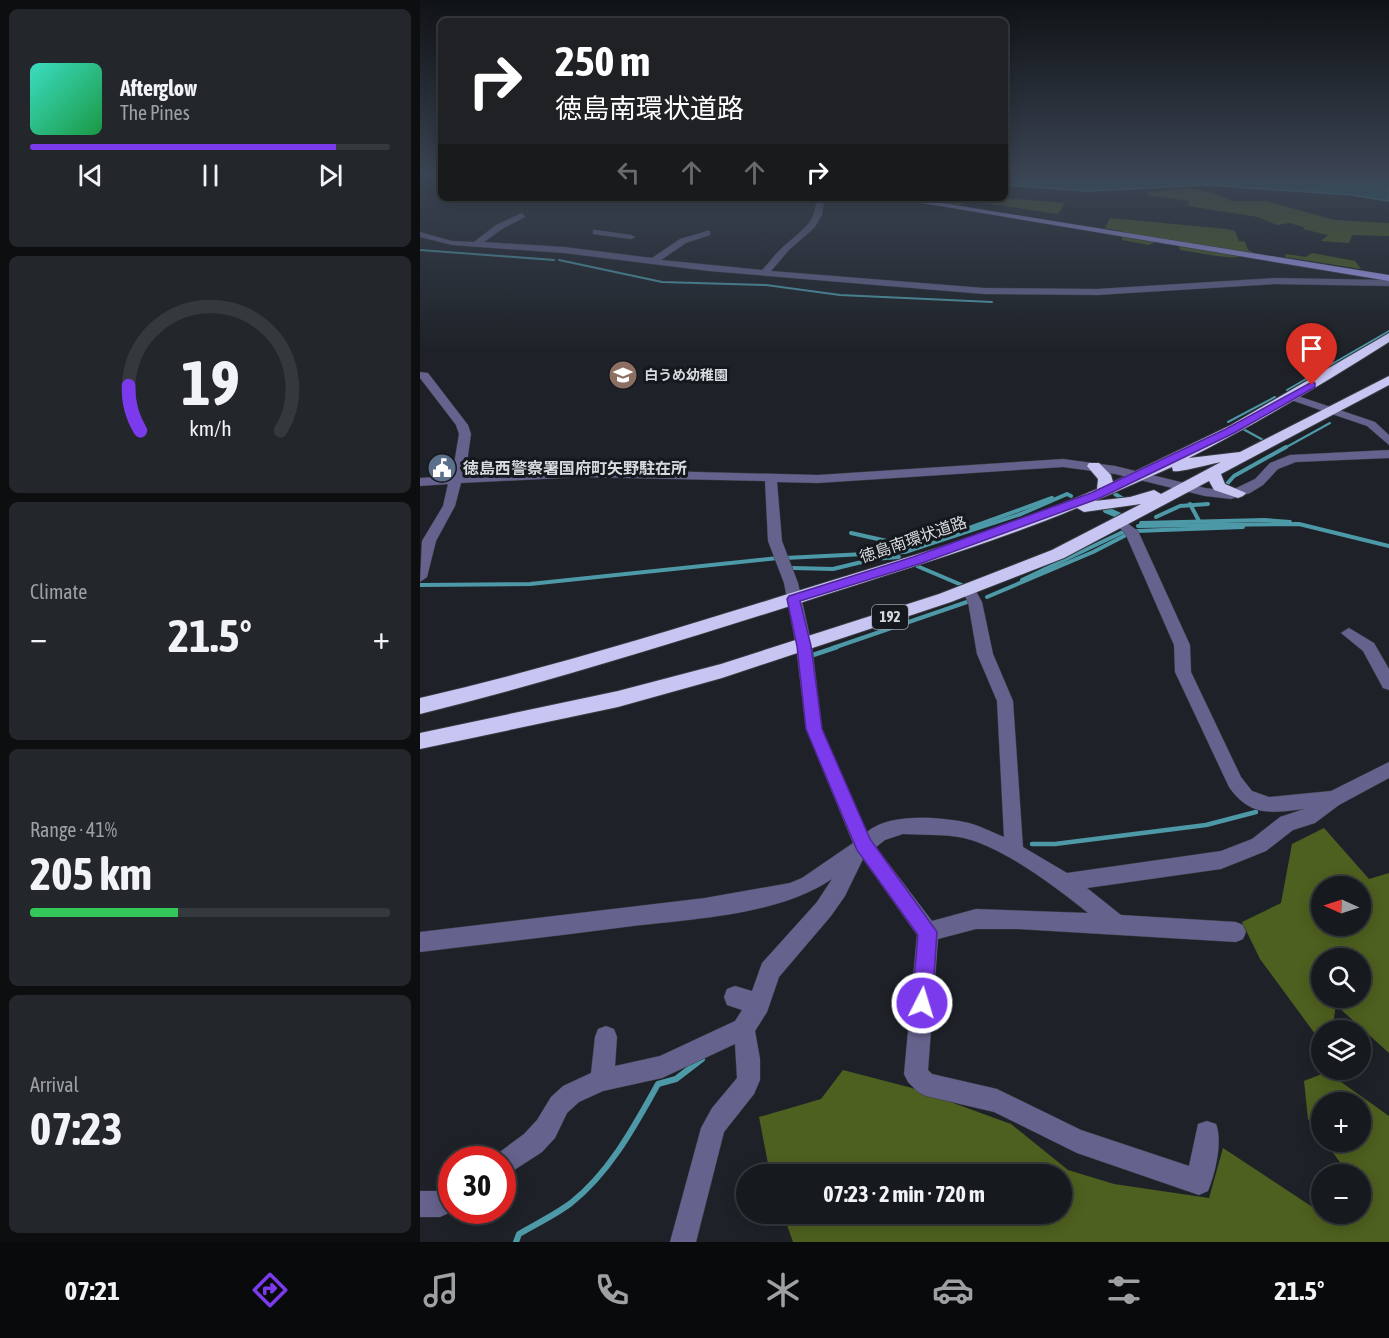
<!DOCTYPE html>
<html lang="en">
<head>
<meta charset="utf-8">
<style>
  :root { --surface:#161a1e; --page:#23272b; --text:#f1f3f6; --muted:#9ea1a4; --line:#35383c; --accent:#7c3aed }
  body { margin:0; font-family:"Asap Condensed","Noto Sans JP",sans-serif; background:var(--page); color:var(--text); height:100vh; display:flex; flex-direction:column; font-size:22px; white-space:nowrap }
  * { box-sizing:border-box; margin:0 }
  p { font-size:20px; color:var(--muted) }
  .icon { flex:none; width:33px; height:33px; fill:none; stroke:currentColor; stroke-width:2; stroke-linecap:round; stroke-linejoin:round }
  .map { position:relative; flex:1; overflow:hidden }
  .drawer { display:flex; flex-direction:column; gap:9px; padding:9px; background:#0c0e10; width:420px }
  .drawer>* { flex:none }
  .banner { position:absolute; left:18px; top:18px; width:570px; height:183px; border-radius:9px; box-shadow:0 3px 15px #0003,0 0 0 2px var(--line); background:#202124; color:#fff; overflow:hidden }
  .needle { width:39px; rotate:273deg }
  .buttons { position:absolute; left:891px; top:876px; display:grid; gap:12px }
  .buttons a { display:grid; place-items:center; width:60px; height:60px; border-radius:50%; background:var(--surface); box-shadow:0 3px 15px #0003,0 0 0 2px var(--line); font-size:30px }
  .speed { position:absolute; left:18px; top:1146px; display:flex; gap:12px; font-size:30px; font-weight:700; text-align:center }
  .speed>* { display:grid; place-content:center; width:78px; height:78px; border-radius:50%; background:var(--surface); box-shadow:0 3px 15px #0003,0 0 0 2px var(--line); line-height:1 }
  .speed .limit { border:9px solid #d22; background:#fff; color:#111 }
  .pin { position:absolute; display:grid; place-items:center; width:51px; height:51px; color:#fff; margin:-62px -26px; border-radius:50% 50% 50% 0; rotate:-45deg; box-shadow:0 0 6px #0007 }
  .pin .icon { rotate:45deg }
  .me { position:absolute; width:66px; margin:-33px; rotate:5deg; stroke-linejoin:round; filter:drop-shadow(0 0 4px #0008) }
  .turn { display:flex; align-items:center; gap:21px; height:126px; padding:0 18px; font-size:27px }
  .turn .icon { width:78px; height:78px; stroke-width:2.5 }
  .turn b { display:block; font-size:42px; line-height:51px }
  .lanes { display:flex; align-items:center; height:57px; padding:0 18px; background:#0003; justify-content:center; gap:30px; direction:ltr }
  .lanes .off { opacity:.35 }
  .big { font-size:45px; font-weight:700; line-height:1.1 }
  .drawer .card { flex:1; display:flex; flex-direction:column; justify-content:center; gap:9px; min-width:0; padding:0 21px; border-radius:9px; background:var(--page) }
  .drawer .dial { align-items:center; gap:0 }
  .dial svg { height:156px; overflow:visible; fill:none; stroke:var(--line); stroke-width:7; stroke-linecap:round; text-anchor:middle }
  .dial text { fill:var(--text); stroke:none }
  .song { display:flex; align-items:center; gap:18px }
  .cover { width:72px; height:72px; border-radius:9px; background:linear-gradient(135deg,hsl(170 70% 55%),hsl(140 70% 35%)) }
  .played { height:6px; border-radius:3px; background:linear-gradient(90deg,var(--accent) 85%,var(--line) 85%) }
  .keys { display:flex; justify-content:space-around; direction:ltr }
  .heat { display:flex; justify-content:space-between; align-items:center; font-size:33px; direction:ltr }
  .charge { height:9px; border-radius:4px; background:linear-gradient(90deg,#34c759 41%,var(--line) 0) }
  .trip { position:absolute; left:316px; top:1164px; width:336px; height:60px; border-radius:30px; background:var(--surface); box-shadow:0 3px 15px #0003,0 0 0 2px var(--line); font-weight:700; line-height:60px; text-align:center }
  .menu { display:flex; height:96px; justify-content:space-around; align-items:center; background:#090a0c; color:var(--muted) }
  .menu .icon { width:42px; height:42px }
  .menu .on { color:var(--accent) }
  .menu b { font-size:27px; color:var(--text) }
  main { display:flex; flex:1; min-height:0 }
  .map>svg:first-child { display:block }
</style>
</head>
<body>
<main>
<section class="drawer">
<div class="card">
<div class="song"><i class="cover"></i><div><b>Afterglow</b><p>The Pines</p></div></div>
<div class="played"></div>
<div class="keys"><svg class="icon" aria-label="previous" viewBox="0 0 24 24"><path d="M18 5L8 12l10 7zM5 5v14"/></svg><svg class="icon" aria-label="pause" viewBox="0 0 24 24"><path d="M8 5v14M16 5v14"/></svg><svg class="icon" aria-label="next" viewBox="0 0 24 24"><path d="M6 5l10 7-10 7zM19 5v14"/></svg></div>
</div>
<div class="card dial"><svg viewBox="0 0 100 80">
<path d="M14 69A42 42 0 1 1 86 69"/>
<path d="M14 69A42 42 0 0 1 8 46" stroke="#7c3aed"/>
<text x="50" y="56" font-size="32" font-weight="700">19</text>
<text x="50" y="72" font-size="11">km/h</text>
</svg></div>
<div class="card"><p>Climate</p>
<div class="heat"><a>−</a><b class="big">21.5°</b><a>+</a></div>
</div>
<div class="card"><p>Range · 41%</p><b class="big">205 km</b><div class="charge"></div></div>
<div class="card"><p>Arrival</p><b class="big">07:23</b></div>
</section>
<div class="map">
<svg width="969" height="1242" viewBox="0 0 969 1242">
  <rect width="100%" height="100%" fill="#1e2228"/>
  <g fill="#4e601f" fill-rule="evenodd">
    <path d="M 770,188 L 797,194 L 811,201 L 846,201 L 914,220 L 969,223 L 969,236 L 932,235 L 929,243 L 901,241 L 908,235 L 883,229 L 884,227 L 869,223 L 857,225 L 838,217 L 768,206 L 769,201 L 727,195 L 729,192 Z"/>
    <path d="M 491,198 L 583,198 L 645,203 L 638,214 L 545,200 L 538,206 Z"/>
    <path d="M 690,218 L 807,229 L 815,231 L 819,241 L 825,242 L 828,250 L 836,254 C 812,262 785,253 760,250 L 757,242 L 741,239 L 729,245 L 702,240 L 702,231 L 685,228 Z"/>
    <path d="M 892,253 L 935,261 L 941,269 L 865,257 L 866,254 L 886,257 Z"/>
    <path d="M 904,828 L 949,879 L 969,873 L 969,1053 L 916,1005 L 912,1030 L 902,1030 L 901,1042 L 840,959 L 822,922 L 861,903 L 872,844 ZM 940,886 L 940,926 L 902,926 L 902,886 ZM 940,958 L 940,998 L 902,998 L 902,958 Z"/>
    <path d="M 423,1070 L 492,1088 L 591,1124 L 648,1170 L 694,1184 L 789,1198 L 803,1148 L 900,1212 L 901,1210 L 902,1214 L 940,1214 L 940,1174 L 922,1174 L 925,1169 L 905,1142 L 940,1142 L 940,1102 L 902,1102 L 901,1137 L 888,1119 L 884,1081 L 907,1072 L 969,1116 L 969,1242 L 373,1242 L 363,1214 L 642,1214 L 642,1174 L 350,1174 L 339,1117 L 401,1099 Z"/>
  </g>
  <path fill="#127d90" stroke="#4d99a7" stroke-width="1.5" d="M 585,176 L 953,176 L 969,179 L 969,201 L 931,195 L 787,185 L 667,191 L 585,185 Z"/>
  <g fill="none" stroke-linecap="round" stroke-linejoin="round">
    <g stroke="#4d99a7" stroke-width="2">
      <path d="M 0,250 L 134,260"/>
      <path d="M 139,260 L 242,282 L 346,285 L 420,295 L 572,302"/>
      <path d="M 867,390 L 969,331"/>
      <path d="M 808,422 L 855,397"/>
      <path d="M 823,429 L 845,441"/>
      <path d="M 863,449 L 910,423"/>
    </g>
    <g stroke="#4d99a7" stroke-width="4">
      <path d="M 805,486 L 814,476 L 866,447"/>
      <path d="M 695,494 L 705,500"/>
      <path d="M 770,504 L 779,521"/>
      <path d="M 685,508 L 701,515"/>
      <path d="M 685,511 L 697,516"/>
      <path d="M 736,517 L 760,506 L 788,504"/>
      <path d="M 721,523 L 844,520 L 870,522"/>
      <path d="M 718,526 L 879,524 L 969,546"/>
      <path d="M 716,531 L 823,527"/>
      <path d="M 431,533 L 494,547"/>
      <path d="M 527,536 L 632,498"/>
      <path d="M 365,558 L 485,552 L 601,514 L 647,494 L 651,496"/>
      <path d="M 497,566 L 544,586"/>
      <path d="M 373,568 L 413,569 L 454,559 L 479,557"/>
      <path d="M 602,580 L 705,531"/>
      <path d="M 0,585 L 110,584 L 358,558"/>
      <path d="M 567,597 L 673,552 L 708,534"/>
      <path d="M 413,648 L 547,602"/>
    </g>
    <g stroke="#4d99a7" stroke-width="4.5">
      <path d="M 393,655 L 417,647"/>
      <path d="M 612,844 L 635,844 L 786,825 L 836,812"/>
    </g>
    <path stroke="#4d99a7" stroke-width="6" d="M 96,1242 L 99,1234 C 116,1224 135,1215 151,1203 C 190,1172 214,1127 238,1084 L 256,1079 L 282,1059"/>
    <g stroke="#383c41" stroke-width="1">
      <g id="minor">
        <path d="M 400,199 L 404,201 L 402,215 L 394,228 L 369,250 L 351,271 L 564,288 L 677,289 L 855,278 L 969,280 L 969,286 L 855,284 L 677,295 L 564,294 L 289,271 L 144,253 L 32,245 L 0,237 L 0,232 L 32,241 L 54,242 L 76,225 L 102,213 L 105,217 L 82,229 L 64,242 L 144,247 L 232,258 L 260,239 L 287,231 L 290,231 L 290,235 L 266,243 L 241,260 L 342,270 C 349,263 354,255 361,249 C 377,233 396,225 396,201 Z"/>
        <path d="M 176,230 L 211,235 L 215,237 L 211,239 L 173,234 L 173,230 Z"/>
        <path d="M 0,372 L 8,373 L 48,425 L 51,434 L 45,476 L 162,469 L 398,475 L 643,459 L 695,466 L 785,488 L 810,491 L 835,479 L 850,463 L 870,455 L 969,450 L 969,458 L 876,462 L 858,469 L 843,485 L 830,493 L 811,499 L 785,496 L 695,474 L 643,467 L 398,483 L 357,482 L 362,541 L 378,583 L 392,646 L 402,729 L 447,832 C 469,813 517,817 544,822 C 557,824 571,832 584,837 L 577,701 L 557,654 L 548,602 L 541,589 L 548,584 L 553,586 L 562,602 L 573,654 L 593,701 L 603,847 L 647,873 L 801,851 L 832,839 L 860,817 L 884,809 C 851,813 830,817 809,787 L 755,672 L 754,645 L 705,533 L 693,522 L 700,518 L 718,531 L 770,645 L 771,672 L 821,777 L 832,791 L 849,797 L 911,791 L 969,762 L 969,778 L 919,805 L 895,823 L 873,830 L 846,851 L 801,869 L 667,888 L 701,915 L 816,922 L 823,925 L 826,932 L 823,939 L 816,942 L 598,929 L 556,929 L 518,939 L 508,1070 L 512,1074 L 577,1089 L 661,1130 L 769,1166 L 778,1124 L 787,1121 L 796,1124 C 803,1142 795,1174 788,1191 L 779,1195 L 657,1153 L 574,1112 L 506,1096 L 498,1092 L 488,1082 L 484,1074 L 497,935 L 443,859 L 425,896 L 411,916 L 359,977 L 347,1012 L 335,1031 L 340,1059 L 340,1080 L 334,1094 L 304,1132 L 276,1242 L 250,1242 L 281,1128 L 292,1108 L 317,1078 L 315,1044 L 242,1078 L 183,1091 L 159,1102 L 147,1113 L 135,1138 L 122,1152 L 82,1178 L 82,1160 L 72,1160 L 73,1157 L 104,1134 L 117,1120 L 131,1097 L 143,1086 L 171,1073 L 175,1037 L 178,1029 L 186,1026 L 194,1029 L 197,1037 L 195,1066 L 240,1056 L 315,1021 L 322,1010 L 307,1005 L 304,997 L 307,989 L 315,986 L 332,991 L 342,963 L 397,902 L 412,879 C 358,916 269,919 205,927 C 136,936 68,944 0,952 L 0,932 L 285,898 L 370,883 L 382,878 L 433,843 L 386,729 L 376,646 L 364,583 L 348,541 L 345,481 L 162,477 L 41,483 L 35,506 L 16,541 L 7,577 L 0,582 L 2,541 L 23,506 L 28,484 L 0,486 L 0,478 L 32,476 L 39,434 L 36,425 L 0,378 ZM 483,834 C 503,835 525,834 544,838 C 583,847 637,888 668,913 L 556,909 L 512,921 L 456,847 L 465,840 Z"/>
        <path d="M 872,394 L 955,422 L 969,435 L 969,445 L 947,426 L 868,399 L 868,395 Z"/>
        <path d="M 929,628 L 954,643 L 969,669 L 969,690 L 963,688 L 943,651 L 921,633 Z"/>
        <path d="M 32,1187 L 32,1210 L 35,1210 L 20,1217 L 0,1217 L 0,1191 L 20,1191 Z"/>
      </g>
    </g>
    <g stroke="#383c41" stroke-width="1">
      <path id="major" d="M 472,198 L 490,198 L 969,275 L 969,281 Z"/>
    </g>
    <g stroke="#383c41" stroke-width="2">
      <path id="highway" d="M 969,333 L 969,342 C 904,383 838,423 769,458 L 820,452 L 969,376 L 969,385 L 801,474 L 805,484 L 826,493 L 823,496 L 818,498 L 794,490 L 789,481 L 644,558 L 531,602 L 302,678 L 198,707 L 0,749 L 0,733 L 198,691 L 301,664 L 519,594 L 632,550 L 721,504 L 664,512 L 657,508 C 568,545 475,572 383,602 C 256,642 129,682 0,714 L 0,698 C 134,667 266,626 397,585 C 491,556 586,529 677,489 L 678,479 L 667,466 L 669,463 L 679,463 L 691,475 L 693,482 L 809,426 ZM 801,462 L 741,494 L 734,490 L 710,497 L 675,501 L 752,467 L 753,471 C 759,473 790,464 801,462 Z"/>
    </g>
    <use href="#minor" fill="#65628d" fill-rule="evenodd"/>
    <use href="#major" fill="#a9a1fc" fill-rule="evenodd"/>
    <use href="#highway" fill="#c7c5f1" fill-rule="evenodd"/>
  </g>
  <linearGradient id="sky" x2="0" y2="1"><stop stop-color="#101316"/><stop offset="0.5" stop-color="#3b4453"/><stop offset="1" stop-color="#3b4453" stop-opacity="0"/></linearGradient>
  <rect width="969" height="350" fill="url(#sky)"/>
  <path fill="#7c3aed" stroke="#51269a" stroke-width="1.5" d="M 892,382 L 895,383 L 895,387 L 814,433 L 680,498 L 502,563 L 380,601 L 391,646 L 402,729 L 450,839 L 517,932 L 512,1003 L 509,1010 L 502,1013 L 495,1010 L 492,1003 L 498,935 L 437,850 L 386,729 L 377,646 L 367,599 L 369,596 L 493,557 L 671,493 L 806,429 Z"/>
  <defs>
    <g id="school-disc" transform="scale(1.5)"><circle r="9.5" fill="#8d6e63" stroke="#15191e"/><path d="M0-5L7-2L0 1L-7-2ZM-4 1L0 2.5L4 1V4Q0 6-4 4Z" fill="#fff"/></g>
    <g id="civic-disc" transform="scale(1.5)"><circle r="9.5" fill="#5c6f8a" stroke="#15191e"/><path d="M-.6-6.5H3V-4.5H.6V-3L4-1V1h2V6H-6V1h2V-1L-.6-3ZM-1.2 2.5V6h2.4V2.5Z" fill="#fff"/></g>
  </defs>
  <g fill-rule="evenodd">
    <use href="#school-disc" x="203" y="375"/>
    <use href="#civic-disc" x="22" y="468"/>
  </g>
  <g text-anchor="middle" stroke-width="6" stroke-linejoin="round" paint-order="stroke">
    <g font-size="14" font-weight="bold" fill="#d7dade" stroke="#15191e" text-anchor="start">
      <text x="224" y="380">白うめ幼稚園</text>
    </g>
    <rect fill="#15191e" stroke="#9da0a4" stroke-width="1.5" x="452" y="605" width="36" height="24" rx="4.5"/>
    <g font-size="15" font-weight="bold" fill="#d7dade">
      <text x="470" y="622">192</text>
    </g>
    <g font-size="16" font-weight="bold" fill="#d7dade" stroke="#15191e" text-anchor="start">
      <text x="43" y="474">徳島西警察署国府町矢野駐在所</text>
    </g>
    <g font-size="16" fill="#d7dade" stroke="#15191e">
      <text transform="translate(493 539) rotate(-19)" y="6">徳島南環状道路</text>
    </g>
  </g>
</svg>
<div class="buttons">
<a><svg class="needle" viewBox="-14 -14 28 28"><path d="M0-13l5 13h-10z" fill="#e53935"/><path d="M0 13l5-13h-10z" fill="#9ea1a4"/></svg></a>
<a><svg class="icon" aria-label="search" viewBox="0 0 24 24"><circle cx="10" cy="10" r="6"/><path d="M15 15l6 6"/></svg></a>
<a><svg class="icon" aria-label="layers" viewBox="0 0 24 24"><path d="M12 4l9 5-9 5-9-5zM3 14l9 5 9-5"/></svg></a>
<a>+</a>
<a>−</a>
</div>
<div class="speed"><div class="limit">30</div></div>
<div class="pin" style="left:892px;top:385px;background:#d93025"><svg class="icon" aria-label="arrive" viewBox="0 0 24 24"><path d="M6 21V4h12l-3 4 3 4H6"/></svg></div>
<svg class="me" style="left:502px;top:1003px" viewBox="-20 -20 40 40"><circle r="17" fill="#7c3aed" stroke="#fff" stroke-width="3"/><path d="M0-11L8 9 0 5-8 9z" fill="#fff"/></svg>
<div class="trip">07:23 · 2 min · 720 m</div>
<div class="banner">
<div class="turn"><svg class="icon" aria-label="right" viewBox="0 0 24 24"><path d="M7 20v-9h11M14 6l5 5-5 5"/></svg><div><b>250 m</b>徳島南環状道路</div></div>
<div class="lanes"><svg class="icon off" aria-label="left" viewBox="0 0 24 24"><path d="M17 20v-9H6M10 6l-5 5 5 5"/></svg><svg class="icon off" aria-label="ahead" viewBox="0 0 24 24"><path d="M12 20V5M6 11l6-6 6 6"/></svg><svg class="icon off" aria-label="ahead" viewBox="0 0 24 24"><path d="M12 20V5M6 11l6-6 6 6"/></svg><svg class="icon" aria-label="right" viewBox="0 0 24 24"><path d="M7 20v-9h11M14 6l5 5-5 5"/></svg></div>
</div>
</div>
</main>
<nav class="menu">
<b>07:21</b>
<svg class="icon on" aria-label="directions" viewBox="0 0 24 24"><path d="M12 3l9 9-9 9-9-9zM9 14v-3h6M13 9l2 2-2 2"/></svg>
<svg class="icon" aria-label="music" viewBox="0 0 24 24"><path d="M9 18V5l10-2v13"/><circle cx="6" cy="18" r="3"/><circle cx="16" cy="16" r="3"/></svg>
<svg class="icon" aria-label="phone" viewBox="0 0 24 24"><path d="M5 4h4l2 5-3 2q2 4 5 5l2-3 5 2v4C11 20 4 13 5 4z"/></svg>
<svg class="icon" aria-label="climate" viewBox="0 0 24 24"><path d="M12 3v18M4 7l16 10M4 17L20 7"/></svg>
<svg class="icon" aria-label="car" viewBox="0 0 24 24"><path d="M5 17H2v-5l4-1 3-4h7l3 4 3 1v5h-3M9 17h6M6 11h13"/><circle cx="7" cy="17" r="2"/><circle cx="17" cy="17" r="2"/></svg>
<svg class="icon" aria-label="filters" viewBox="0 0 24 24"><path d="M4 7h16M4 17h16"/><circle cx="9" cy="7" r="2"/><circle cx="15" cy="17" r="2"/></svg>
<b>21.5°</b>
</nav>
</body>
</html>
